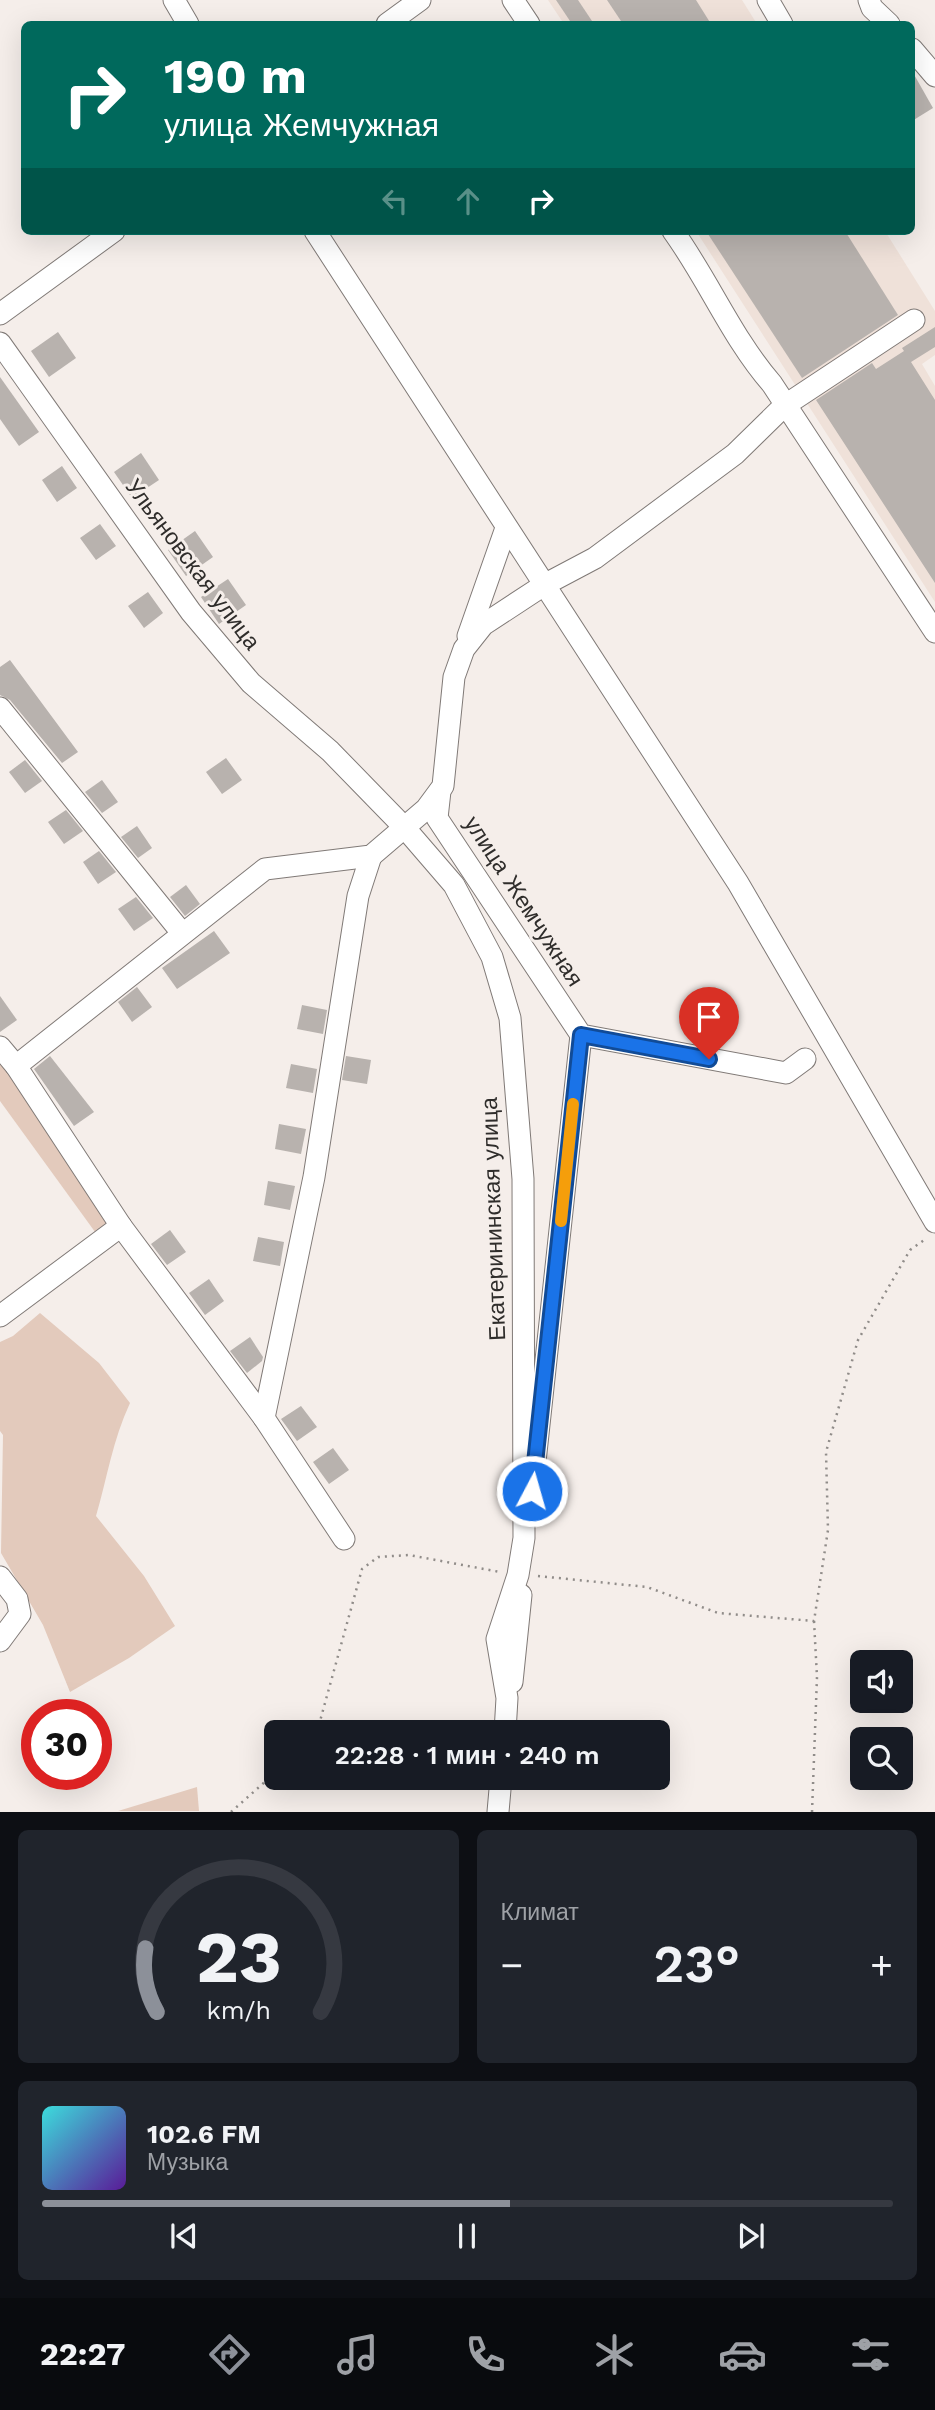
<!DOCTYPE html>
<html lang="ru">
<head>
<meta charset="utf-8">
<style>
  :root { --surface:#171b24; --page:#20242c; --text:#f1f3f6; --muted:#9ea1a6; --line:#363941; --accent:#8c9099 }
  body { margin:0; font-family:"Work Sans",sans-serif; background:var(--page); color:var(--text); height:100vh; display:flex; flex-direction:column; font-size:26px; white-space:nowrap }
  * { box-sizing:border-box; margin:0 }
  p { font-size:23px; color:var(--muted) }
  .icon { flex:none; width:38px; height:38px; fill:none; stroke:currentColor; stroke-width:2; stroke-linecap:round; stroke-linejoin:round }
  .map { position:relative; height:1812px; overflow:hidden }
  .details { display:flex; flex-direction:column; gap:18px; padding:18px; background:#0d0f14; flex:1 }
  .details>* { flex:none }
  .top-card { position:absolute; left:21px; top:21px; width:894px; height:214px; border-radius:10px; box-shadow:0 7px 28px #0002; background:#00695c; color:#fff; overflow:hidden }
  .controls { position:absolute; left:850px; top:1650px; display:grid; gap:14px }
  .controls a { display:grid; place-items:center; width:63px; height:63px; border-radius:10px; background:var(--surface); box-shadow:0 7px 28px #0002; font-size:35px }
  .speed { position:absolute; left:21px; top:1699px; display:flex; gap:14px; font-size:35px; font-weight:700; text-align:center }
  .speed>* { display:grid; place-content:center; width:91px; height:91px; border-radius:50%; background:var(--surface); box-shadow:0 7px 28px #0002; line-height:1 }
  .speed .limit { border:10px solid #d22; background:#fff; color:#111 }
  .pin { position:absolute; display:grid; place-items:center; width:60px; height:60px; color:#fff; margin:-72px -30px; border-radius:50% 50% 50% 0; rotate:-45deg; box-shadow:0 0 7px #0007 }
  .pin .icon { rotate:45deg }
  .me { position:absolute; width:77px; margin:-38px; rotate:6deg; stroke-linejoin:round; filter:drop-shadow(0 0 5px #0008) }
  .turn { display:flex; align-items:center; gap:24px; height:147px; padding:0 28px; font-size:32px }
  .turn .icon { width:91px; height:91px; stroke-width:2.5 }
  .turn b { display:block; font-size:49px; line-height:60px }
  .lanes { display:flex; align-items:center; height:66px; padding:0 28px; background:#0003; justify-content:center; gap:35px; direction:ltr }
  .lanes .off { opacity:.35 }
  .big { font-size:52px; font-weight:600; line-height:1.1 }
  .details .tile { flex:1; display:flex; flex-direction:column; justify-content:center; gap:10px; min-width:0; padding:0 24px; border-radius:10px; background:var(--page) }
  .details .dial { align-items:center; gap:0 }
  .dial svg { height:182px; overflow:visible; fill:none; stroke:var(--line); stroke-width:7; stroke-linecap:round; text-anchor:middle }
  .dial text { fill:var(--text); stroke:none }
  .song { display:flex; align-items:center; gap:21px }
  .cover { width:84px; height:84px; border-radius:10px; background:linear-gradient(135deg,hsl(180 70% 55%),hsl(270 70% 35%)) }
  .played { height:7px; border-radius:4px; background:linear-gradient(90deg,var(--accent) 55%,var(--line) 55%) }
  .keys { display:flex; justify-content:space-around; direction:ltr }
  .heat { display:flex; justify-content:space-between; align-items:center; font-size:38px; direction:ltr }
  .details .tiles { flex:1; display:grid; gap:18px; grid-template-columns:1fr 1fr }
  .tile:last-child { grid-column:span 2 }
  .trip { position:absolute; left:264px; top:1720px; width:406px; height:70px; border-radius:10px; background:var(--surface); box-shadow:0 7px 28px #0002; font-weight:600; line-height:70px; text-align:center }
  .menu { display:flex; height:112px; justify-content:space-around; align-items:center; background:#090b0e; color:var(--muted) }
  .menu .icon { width:49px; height:49px }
  .menu .current { color:var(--accent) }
  .menu b { font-size:32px; color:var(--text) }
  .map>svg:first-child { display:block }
</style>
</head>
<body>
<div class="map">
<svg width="935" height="1812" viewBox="0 0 935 1812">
  <rect width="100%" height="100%" fill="#f5eeea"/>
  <g fill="#efe1d9">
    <path d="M 548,0 L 742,0 L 757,24 L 564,24 Z"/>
    <path d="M 696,231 L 885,231 L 935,311 L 935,355 L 922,364 L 935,386 L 935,602 Z"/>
  </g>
  <g fill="#e3cabc">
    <path d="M 0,1049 L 113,1223 L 98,1236 L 0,1101 Z"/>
    <path d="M 40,1313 L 99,1363 L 130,1403 C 113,1439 107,1478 96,1516 L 144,1576 L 175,1626 L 129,1658 L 70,1692 L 43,1625 L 1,1553 L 3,1435 L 0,1431 L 0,1342 L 13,1336 Z"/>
    <path d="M 197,1787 L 199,1811 L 118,1811 Z"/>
  </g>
  <g fill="#b8b2ae">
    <path d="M 556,0 L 578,0 L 594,24 L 572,24 Z"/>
    <path d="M 607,0 L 696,0 L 711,24 L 623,24 Z"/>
    <path d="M 912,71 L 933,108 L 912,121 Z"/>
    <path d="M 706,231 L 845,231 L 898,315 L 802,378 Z"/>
    <path d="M 935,327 L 935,347 L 911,362 L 935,400 L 935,583 L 816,400 L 872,363 L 876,369 L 904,351 L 902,348 Z"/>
    <path d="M 58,332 L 76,358 L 49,377 L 31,351 Z"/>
    <path d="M 0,377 L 39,432 L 19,446 L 0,419 Z"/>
    <path d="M 141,453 L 159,480 L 132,498 L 114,472 Z"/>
    <path d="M 62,466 L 77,488 L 57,502 L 42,480 Z"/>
    <path d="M 100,524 L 116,546 L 96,560 L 80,538 Z"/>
    <path d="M 195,531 L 213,557 L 186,576 L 168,550 Z"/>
    <path d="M 228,579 L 246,605 L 219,624 L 201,597 Z"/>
    <path d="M 148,592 L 163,613 L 144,628 L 128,606 Z"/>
    <path d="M 10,660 L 78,752 L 62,763 L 10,700 L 0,695 L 0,667 Z"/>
    <path d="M 226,758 L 242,780 L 222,794 L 206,772 Z"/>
    <path d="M 25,760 L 42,781 L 25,793 L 9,772 Z"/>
    <path d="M 102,780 L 118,802 L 102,813 L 85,792 Z"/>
    <path d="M 66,810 L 83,831 L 64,844 L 48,822 Z"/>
    <path d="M 137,826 L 152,848 L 138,858 L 121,837 Z"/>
    <path d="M 99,851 L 116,872 L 98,884 L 83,862 Z"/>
    <path d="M 186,885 L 200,904 L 185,916 L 170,897 Z"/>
    <path d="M 136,897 L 153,918 L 134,931 L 118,909 Z"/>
    <path d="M 214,931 L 230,953 L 177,989 L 162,968 Z"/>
    <path d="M 137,987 L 152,1007 L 132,1022 L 118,1002 Z"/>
    <path d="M 0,996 L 17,1020 L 0,1032 Z"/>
    <path d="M 302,1005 L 327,1010 L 323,1034 L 297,1029 Z"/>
    <path d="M 50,1056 L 94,1112 L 74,1126 L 34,1069 Z"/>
    <path d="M 346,1056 L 371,1060 L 367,1084 L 342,1080 Z"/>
    <path d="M 291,1064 L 317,1069 L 313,1093 L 286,1088 Z"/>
    <path d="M 279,1124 L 306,1129 L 301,1154 L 275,1149 Z"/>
    <path d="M 268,1181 L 295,1186 L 290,1210 L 264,1205 Z"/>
    <path d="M 170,1230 L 186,1252 L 167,1265 L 151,1244 Z"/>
    <path d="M 258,1237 L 284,1242 L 280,1266 L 253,1261 Z"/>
    <path d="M 209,1279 L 224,1301 L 205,1315 L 189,1293 Z"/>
    <path d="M 250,1337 L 263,1357 L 262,1361 L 247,1373 L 230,1351 Z"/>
    <path d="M 301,1406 L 317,1427 L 297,1441 L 281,1419 Z"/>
    <path d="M 333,1448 L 349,1470 L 329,1484 L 313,1462 Z"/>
  </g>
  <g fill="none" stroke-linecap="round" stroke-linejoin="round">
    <g stroke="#807a77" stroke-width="23">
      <g id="minor">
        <path d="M 174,0 L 188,24"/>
        <path d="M 513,0 L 529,24"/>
        <path d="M 768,0 L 782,24"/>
        <path d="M 869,0 L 872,8 L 889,24"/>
        <path d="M 387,24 L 420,0"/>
        <path d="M 912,49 L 935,76"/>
        <path d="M 315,231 L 738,883 L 935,1222"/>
        <path d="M 673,231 C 709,281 732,338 772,384 L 935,632"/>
        <path d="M 0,314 L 114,231"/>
        <path d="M 0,343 L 191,612 L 251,683 L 330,751 L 404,827 L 454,885 L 492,957 L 510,1018 L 523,1179 L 524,1538 L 518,1575 L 497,1639 L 507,1698 L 505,1732"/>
        <path d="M 468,636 L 506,528"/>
        <path d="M 0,708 L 182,933"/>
        <path d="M 440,791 L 437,818 L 581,1035 L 786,1073 L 805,1059"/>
        <path d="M 0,1047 L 16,1066"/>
        <path d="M 121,1226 L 264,1418 L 344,1539"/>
        <path d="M 0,1316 L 121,1226 L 16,1066 L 265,869 L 371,856 L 426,809 L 443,786 L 454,677 L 464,649 L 483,625 L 544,585 L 595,558 L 735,454 L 784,406 L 914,320"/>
        <path d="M 264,1418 L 314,1177 L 358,896 L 371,856"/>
        <path d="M 535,1462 L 581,1035"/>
        <path d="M 0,1577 L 17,1599 L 20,1614 L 0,1641"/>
        <path d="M 512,1682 L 521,1595"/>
        <path d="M 498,1812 L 501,1778"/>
      </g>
    </g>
    <g stroke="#908c89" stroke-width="2.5" stroke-dasharray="2 5" stroke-linecap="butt">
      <path d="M 538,1576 L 647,1587 L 718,1613 L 814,1621 L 828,1530 L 826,1452 L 858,1340 L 910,1250 L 927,1238"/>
      <path d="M 317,1732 L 362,1569 L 378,1557 L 409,1555 L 500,1572"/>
      <path d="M 231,1812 L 276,1772"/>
      <path d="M 812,1812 L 817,1677 L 814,1621"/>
    </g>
    <use href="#minor" stroke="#fff" stroke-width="21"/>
  </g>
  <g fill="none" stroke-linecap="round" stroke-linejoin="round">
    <g stroke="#114b97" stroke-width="18">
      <path id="route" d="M 532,1491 L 581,1035 L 709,1059"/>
    </g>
    <use href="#route" stroke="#1a73e8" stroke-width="12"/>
    <path stroke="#f59e0b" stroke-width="12" d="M 561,1221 L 573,1104"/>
  </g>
  <g text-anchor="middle" stroke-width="6" stroke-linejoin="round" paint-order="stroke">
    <g font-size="23" fill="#2f2d2b" stroke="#f5eeea">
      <text transform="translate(193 564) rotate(53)" y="8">Ульяновская улица</text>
      <text transform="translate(524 901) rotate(57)" y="8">улица Жемчужная</text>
      <text transform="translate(493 1219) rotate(-92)" y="8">Екатерининская улица</text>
    </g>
  </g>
</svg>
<div class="controls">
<a><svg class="icon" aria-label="sound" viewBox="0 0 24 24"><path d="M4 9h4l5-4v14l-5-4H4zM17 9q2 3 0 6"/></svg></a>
<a><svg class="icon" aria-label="search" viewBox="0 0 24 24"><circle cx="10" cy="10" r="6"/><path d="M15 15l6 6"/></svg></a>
</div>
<div class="speed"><div class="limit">30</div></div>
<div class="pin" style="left:709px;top:1059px;background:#d93025"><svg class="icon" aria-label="arrive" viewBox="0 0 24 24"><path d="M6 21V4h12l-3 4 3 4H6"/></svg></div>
<svg class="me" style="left:532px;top:1491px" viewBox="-20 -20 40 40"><circle r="17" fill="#1a73e8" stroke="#fff" stroke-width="3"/><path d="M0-11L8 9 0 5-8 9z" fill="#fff"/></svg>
<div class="trip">22:28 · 1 мин · 240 m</div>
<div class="top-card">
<div class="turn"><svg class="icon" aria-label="right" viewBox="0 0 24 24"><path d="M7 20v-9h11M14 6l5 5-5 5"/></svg><div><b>190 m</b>улица Жемчужная</div></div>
<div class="lanes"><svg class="icon off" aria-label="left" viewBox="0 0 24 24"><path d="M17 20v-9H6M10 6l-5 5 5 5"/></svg><svg class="icon off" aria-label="ahead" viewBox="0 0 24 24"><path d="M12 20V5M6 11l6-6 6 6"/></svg><svg class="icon" aria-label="right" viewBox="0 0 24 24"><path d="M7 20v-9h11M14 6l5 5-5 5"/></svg></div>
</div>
</div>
<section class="details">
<div class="tiles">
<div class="tile dial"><svg viewBox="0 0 100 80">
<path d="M14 69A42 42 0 1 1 86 69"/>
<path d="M14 69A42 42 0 0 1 9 41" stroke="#8c9099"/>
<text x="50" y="56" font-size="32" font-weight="700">23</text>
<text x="50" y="72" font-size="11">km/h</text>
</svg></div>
<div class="tile"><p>Климат</p>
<div class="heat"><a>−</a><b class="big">23°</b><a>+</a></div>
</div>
<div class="tile">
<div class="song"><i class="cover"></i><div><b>102.6 FM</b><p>Музыка</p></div></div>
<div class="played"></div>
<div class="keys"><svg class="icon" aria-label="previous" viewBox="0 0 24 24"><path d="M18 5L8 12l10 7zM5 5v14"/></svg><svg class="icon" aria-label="pause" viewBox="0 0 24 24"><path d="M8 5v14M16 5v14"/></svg><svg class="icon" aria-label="next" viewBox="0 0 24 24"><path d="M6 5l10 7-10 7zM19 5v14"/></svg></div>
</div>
</div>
</section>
<nav class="menu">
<b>22:27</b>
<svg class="icon current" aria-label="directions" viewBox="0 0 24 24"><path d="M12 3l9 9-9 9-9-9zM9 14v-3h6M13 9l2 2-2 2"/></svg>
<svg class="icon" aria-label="music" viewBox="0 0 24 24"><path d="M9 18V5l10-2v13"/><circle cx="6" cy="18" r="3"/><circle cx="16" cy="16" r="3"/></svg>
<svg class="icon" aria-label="phone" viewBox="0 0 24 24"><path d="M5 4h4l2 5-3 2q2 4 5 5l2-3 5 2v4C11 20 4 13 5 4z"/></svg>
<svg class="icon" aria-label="climate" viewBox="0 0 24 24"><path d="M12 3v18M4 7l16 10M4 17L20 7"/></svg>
<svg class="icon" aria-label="car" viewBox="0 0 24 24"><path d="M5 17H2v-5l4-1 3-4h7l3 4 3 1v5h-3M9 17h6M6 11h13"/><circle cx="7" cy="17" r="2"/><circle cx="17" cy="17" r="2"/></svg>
<svg class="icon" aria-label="filters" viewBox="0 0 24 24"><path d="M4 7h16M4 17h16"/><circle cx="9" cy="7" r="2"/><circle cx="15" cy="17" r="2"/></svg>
</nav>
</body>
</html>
